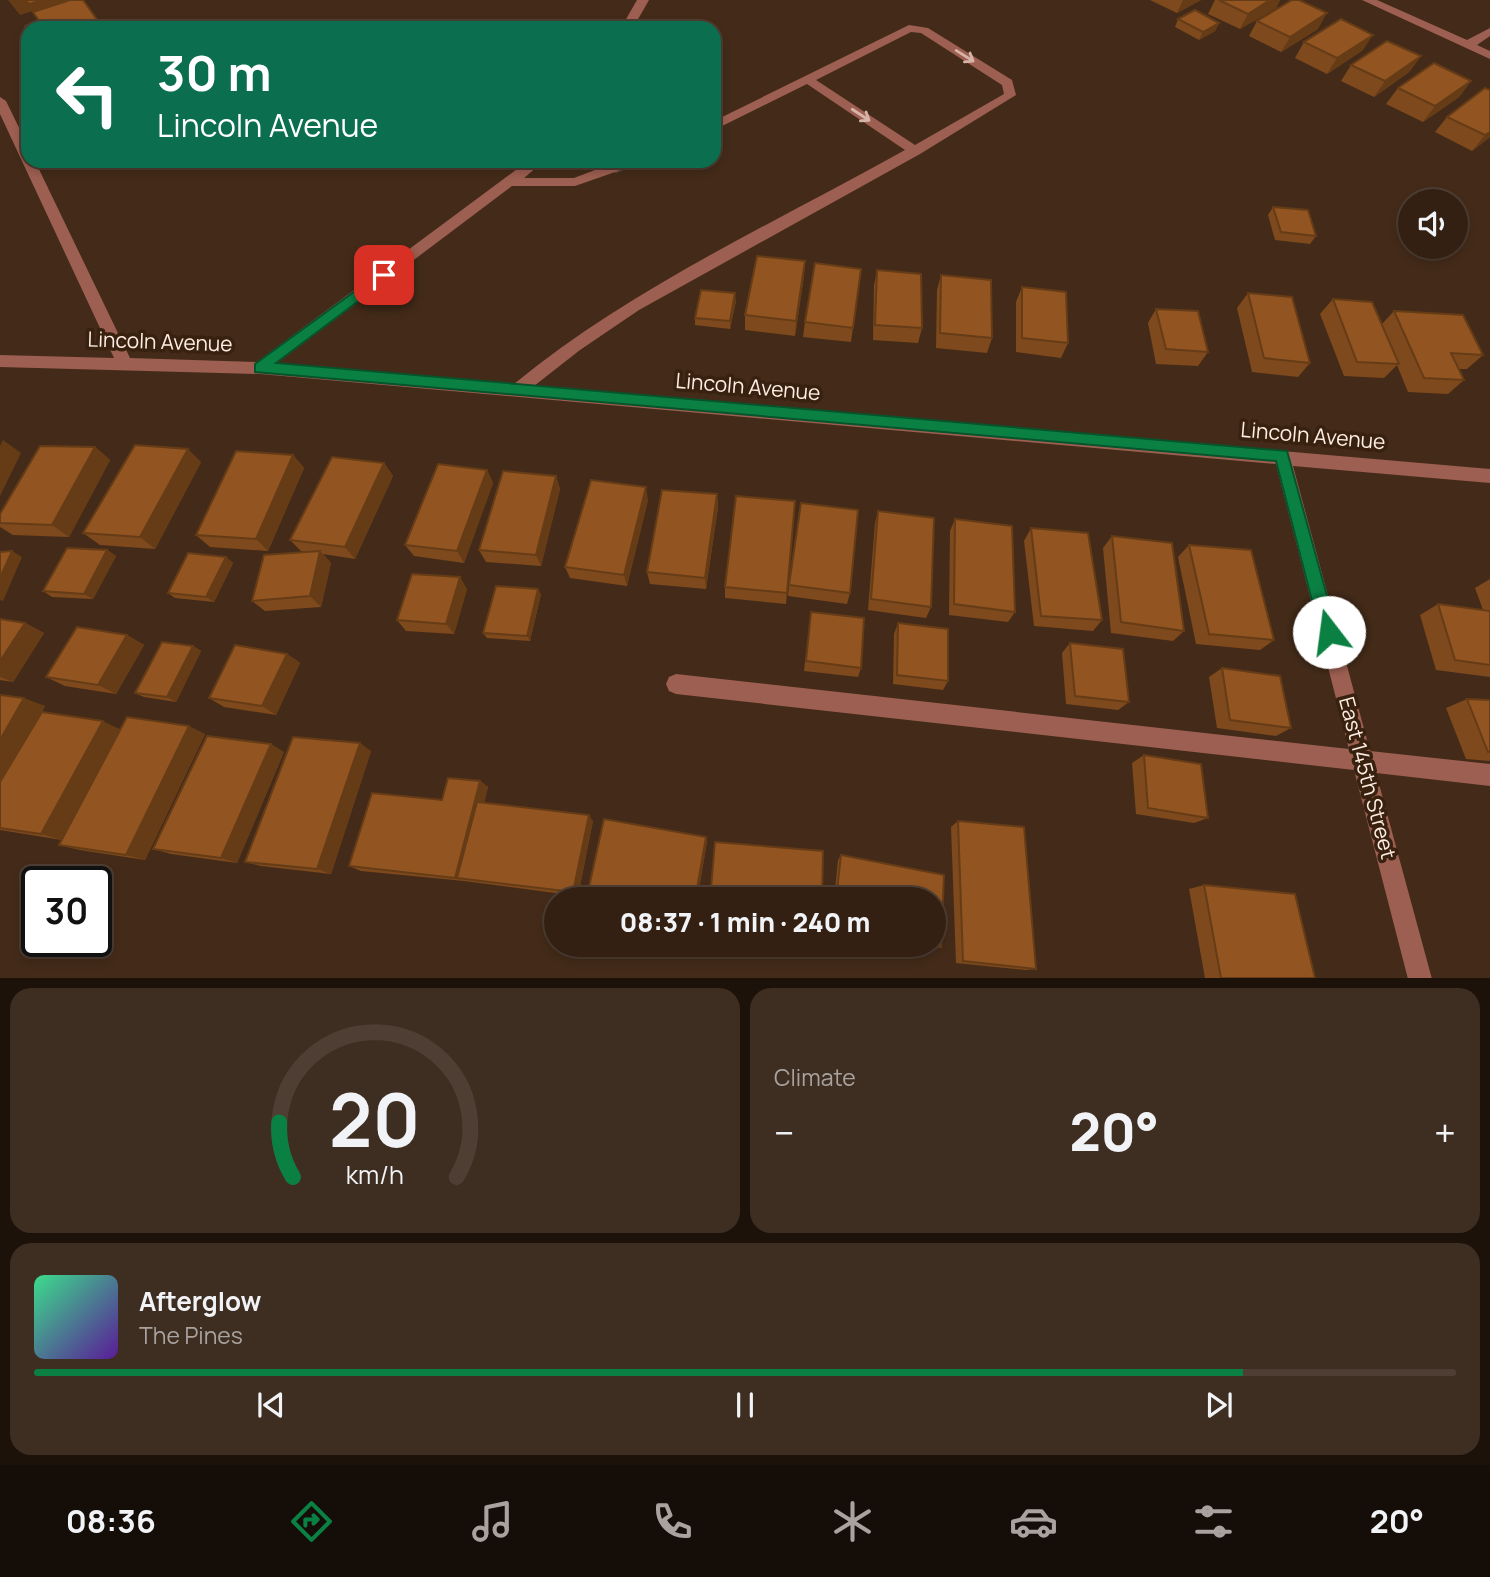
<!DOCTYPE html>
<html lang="en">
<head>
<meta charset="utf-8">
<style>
  :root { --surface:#332013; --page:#3e2d21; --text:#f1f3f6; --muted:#a9a3a0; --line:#4e3e33; --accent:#0b8043 }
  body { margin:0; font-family:Manrope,sans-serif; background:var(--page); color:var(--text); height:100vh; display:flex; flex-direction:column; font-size:26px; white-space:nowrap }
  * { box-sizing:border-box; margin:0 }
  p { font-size:23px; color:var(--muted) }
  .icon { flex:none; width:38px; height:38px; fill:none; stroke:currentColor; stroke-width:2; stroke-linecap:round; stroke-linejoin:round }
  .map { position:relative; height:978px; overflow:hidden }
  .details { display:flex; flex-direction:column; gap:10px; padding:10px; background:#1c120a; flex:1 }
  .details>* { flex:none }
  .top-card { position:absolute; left:21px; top:21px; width:700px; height:147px; border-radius:21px; box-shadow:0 4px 10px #0003,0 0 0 2px var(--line); background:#0b6e4f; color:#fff; overflow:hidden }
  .buttons { position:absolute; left:1398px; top:189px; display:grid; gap:14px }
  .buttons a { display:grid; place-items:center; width:70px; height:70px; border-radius:50%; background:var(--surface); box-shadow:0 4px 10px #0003,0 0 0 2px var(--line); font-size:35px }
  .speed { position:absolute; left:21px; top:866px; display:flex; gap:14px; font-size:35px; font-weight:700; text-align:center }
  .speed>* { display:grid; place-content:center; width:91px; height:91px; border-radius:50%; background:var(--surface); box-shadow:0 4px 10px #0003,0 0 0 2px var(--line); line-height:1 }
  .speed .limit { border:4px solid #111; border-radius:10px; background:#fff; color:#111 }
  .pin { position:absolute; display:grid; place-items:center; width:60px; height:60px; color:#fff; margin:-30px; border-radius:14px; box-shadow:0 4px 10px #0006 }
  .me { position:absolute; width:77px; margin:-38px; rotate:345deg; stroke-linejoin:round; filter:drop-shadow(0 0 5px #0008) }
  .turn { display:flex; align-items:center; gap:24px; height:147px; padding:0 21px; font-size:32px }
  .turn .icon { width:91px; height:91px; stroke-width:2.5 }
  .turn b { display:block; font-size:49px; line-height:60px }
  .big { font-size:52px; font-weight:800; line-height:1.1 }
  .details .tile { flex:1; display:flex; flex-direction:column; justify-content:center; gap:10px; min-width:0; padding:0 24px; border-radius:21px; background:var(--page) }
  .details .dial { align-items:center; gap:0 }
  .dial svg { height:182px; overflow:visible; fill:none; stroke:var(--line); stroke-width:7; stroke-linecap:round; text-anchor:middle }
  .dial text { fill:var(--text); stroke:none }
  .song { display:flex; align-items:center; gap:21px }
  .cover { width:84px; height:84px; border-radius:10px; background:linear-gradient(135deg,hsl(150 70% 55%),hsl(270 70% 35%)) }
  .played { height:7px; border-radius:4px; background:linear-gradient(90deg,var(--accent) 85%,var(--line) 85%) }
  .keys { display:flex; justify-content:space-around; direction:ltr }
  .heat { display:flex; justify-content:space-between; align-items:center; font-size:38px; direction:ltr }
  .details .tiles { flex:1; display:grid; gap:10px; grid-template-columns:1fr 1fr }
  .tile:last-child { grid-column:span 2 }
  .trip { position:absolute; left:544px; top:887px; width:402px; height:70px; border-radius:35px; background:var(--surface); box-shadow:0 4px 10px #0003,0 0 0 2px var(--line); font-weight:800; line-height:70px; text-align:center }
  .dock { display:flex; height:112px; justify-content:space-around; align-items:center; background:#140d08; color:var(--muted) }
  .dock .icon { width:49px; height:49px }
  .dock .on { color:var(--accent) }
  .dock b { font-size:32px; color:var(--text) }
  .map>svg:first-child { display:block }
</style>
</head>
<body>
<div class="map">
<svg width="1490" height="979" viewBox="0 0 1490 979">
  <rect width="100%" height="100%" fill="#442b19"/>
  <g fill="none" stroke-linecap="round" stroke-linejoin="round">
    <path stroke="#604837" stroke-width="12" stroke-dasharray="12 6" stroke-linecap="butt" d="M 613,168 L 629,161"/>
    <g fill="#9d5f51" fill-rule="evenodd">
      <path d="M 637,0 L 649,0 L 633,28 L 621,28 Z"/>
      <path d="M 1362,0 L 1377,0 L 1467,40 L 1490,28 L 1490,36 L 1477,45 L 1490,51 L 1490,59 Z"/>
      <path d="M 909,25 L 928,28 L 1012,80 L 1016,95 L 920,154 L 639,310 L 580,350 L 534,386 L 1490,469 L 1490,483 L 1293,466 L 1370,751 L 1490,764 L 1490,786 L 1376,773 L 1432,979 L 1408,979 L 1354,770 L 676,694 L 669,691 L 666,684 L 669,677 L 676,674 L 1349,749 L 1276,464 L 260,374 L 0,367 L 0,355 L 114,358 L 0,114 L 0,97 L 6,101 L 28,146 L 28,161 L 35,161 L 130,358 L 257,362 L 528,161 L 544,161 L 524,178 L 574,178 L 608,165 L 618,165 L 618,171 L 575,186 L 512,186 L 277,363 L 514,384 C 632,287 773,224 905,150 L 807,84 L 714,130 L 714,121 ZM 911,32 L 921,33 L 1002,85 L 1004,94 L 915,145 L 816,80 Z"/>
    </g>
  </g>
  <g fill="#7e491c">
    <path d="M 1150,0 L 1201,0 L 1177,13 Z"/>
    <path d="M 1215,0 L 1280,0 L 1276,8 L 1240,29 L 1208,14 Z"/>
    <path d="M 1178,19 L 1219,23 L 1215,31 L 1199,40 L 1175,27 Z"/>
    <path d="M 1257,21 L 1318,29 L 1281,52 L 1249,36 Z"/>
    <path d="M 1304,42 L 1363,50 L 1327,74 L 1295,58 Z"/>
    <path d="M 1421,56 L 1409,72 L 1374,97 L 1341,81 L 1351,65 Z"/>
    <path d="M 1471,81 L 1459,97 L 1423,122 L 1386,104 L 1398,88 Z"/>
    <path d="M 1490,90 L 1490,137 L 1472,151 L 1435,132 L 1447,117 Z"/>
    <path d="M 1273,207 L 1316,236 L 1310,244 L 1275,240 L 1268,215 Z"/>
    <path d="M 861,269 L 851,342 L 803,337 L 805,322 Z"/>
    <path d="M 877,270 L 922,328 L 918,343 L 873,340 L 874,285 Z"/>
    <path d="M 941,275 L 992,338 L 987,353 L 936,348 L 937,290 Z"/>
    <path d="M 804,276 L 795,336 L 745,330 L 745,315 Z"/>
    <path d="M 1022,287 L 1068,343 L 1061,358 L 1016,352 L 1016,302 Z"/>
    <path d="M 1248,293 L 1310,363 L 1298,377 L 1252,372 L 1237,308 Z"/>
    <path d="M 1333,299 L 1382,324 L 1394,311 L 1483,355 L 1467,369 L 1459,369 L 1464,380 L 1448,394 L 1408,392 L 1397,365 L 1384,378 L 1344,376 L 1320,314 Z"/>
    <path d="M 736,301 L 730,329 L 695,325 L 695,318 Z"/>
    <path d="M 1156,309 L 1208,352 L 1198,366 L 1156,364 L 1148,323 Z"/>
    <path d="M 95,447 L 110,460 L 69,537 L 13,535 L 0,527 L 0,514 Z"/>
    <path d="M 293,455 L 304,468 L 268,551 L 210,547 L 196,535 Z"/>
    <path d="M 201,462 L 155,549 L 100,545 L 83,533 Z"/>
    <path d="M 384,463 L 393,476 L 355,559 L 323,554 L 331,563 L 321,607 L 265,611 L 252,601 L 307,552 L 301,551 L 290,540 Z"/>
    <path d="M 487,470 L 493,483 L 464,563 L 414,556 L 405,545 Z"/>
    <path d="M 556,476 L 560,489 L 541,566 L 486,562 L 479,550 Z"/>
    <path d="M 717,494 L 718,507 L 706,589 L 650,584 L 647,572 Z"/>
    <path d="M 648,500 L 627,586 L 570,578 L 565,567 Z"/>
    <path d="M 795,501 L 786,604 L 725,598 L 725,587 Z"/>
    <path d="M 878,511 L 931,607 L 926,618 L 868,610 L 875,523 Z"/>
    <path d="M 955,519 L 1015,612 L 1008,622 L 949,615 L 950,531 Z"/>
    <path d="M 1031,528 L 1102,620 L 1093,631 L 1034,626 L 1024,541 Z"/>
    <path d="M 1112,536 L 1184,631 L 1173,641 L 1111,633 L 1103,548 Z"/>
    <path d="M 1189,545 L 1274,640 L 1260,650 L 1196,644 L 1178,557 Z"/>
    <path d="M 107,550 L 116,556 L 93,599 L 52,597 L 43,591 Z"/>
    <path d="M 226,557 L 233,563 L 214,602 L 175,598 L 168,593 Z"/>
    <path d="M 1490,579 L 1490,677 L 1436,670 L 1420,615 L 1438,604 L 1483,610 L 1475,588 Z"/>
    <path d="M 789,585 L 850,593 L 847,604 L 788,596 Z"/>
    <path d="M 467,589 L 454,634 L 406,631 L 397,620 Z"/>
    <path d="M 541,594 L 530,641 L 487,638 L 483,633 Z"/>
    <path d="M 811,612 L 861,668 L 858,677 L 804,671 Z"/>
    <path d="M 0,619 L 25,623 L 44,633 L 13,682 L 0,680 Z"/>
    <path d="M 898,623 L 948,681 L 943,690 L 893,684 L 894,634 Z"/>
    <path d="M 127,635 L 144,645 L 116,694 L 65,686 L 46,677 Z"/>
    <path d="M 1070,643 L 1129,702 L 1118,710 L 1066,704 L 1062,653 Z"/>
    <path d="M 193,646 L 201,651 L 176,702 L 144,697 L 135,693 Z"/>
    <path d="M 287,654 L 300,663 L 276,715 L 224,707 L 209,698 Z"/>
    <path d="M 1222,668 L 1291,728 L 1276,736 L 1217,728 L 1209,677 Z"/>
    <path d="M 0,695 L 45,706 L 39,717 L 120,729 L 205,734 L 145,860 L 80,850 L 59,845 L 62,840 L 0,830 Z"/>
    <path d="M 1467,699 L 1490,700 L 1490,761 L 1466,759 L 1446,708 Z"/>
    <path d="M 371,751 L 331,874 L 261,866 L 245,862 Z"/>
    <path d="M 284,752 L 237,863 L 171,854 L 153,849 Z"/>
    <path d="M 1144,755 L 1208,818 L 1194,823 L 1136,814 L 1132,763 Z"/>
    <path d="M 480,781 L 488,787 L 484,803 L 593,821 L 578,896 L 464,881 L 361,871 L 349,866 L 442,800 Z"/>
    <path d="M 958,821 L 1036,969 L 1026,970 L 956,963 L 951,827 Z"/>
    <path d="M 706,837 L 707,842 L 697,900 L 592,899 L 587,896 Z"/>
    <path d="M 841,855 L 944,875 L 941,947 L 935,949 L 912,945 L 934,945 L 934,900 L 834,900 L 838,860 Z"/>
    <path d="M 1204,885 L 1315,978 L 1205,978 L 1189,889 Z"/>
  </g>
  <g fill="#663c17">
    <path d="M 8,0 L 83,0 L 40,20 L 33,11 L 20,15 Z"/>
    <path d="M 1183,0 L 1201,0 L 1177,13 Z"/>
    <path d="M 1270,0 L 1280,0 L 1276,8 L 1240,29 L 1248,14 Z"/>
    <path d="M 1327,13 L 1318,29 L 1281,52 L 1290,37 Z"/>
    <path d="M 98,21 L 103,28 L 77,28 Z"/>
    <path d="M 1219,23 L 1215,31 L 1199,40 L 1203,32 Z"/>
    <path d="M 1373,35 L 1363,50 L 1327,74 L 1337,58 Z"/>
    <path d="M 1421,56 L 1409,72 L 1374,97 L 1385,81 Z"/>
    <path d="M 1471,81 L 1459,97 L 1423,122 L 1435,106 Z"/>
    <path d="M 1490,132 L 1490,137 L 1472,151 L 1485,135 Z"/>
    <path d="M 805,261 L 804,276 L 795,336 L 796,321 Z"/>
    <path d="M 735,293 L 736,301 L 730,329 L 730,321 Z"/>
    <path d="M 3,440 L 21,453 L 0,496 L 0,446 Z"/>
    <path d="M 95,447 L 110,460 L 69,537 L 52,525 Z"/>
    <path d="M 188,449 L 201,462 L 155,549 L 140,537 Z"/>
    <path d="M 293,455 L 304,468 L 268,551 L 256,539 Z"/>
    <path d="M 384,463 L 393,476 L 355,559 L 345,547 Z"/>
    <path d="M 487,470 L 493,483 L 464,563 L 457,551 Z"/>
    <path d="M 556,476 L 560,489 L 541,566 L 536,555 Z"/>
    <path d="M 646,487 L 648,500 L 627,586 L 624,575 Z"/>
    <path d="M 717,494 L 718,507 L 706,589 L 705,578 Z"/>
    <path d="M 107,550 L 116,556 L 93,599 L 84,594 Z"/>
    <path d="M 12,551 L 22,557 L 3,601 L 0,600 L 0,578 Z"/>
    <path d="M 320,551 L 331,563 L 321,607 L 310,596 Z"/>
    <path d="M 226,557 L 233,563 L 214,602 L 206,597 Z"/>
    <path d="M 460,577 L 467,589 L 454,634 L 446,624 Z"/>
    <path d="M 538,589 L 541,594 L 530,641 L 527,636 Z"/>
    <path d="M 25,623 L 44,633 L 13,682 L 0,677 L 0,661 Z"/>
    <path d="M 127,635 L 144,645 L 116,694 L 98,685 Z"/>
    <path d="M 193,646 L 201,651 L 176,702 L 167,697 Z"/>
    <path d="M 287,654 L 300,663 L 276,715 L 262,706 Z"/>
    <path d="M 24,698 L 45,706 L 0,786 L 0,740 Z"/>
    <path d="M 103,721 L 121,730 L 62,840 L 41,834 Z"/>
    <path d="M 189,726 L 205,734 L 145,860 L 126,855 Z"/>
    <path d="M 360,743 L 371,751 L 331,874 L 317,869 Z"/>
    <path d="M 271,744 L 284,752 L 237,863 L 221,858 Z"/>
    <path d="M 480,781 L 488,787 L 465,879 L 457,878 L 464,882 L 455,878 Z"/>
    <path d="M 589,815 L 593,821 L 578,896 L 573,892 Z"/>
    <path d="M 706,837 L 707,842 L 697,900 L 695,900 Z"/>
  </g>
  <g fill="#925521" stroke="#663c17" stroke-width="2">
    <path d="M 26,0 L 43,0 L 29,4 Z"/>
    <path d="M 70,0 L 83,0 L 98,21 L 77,28 L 28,28 L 28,31 L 25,26 L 39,21 L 33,12 Z"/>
    <path d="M 1219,0 L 1270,0 L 1248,14 Z"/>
    <path d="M 1292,0 L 1299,0 L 1327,13 L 1290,37 L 1257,21 Z"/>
    <path d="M 1195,10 L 1219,23 L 1203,32 L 1178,19 Z"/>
    <path d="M 1341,19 L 1373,35 L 1337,58 L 1304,42 Z"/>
    <path d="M 1387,41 L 1421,56 L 1385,81 L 1351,65 Z"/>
    <path d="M 1434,63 L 1471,81 L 1435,106 L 1398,88 Z"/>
    <path d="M 1485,88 L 1490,90 L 1490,132 L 1485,135 L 1447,117 Z"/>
    <path d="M 1273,207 L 1308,210 L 1316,236 L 1281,232 Z"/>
    <path d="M 757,256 L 805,261 L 796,321 L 745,315 Z"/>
    <path d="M 815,263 L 861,269 L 853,328 L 805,322 Z"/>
    <path d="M 877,270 L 921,274 L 922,328 L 875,325 Z"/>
    <path d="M 941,275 L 991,280 L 992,338 L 940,333 Z"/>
    <path d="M 1022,287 L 1066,292 L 1068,343 L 1022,338 Z"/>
    <path d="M 701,290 L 735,293 L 730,321 L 695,318 Z"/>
    <path d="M 1248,293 L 1292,297 L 1310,363 L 1264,358 Z"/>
    <path d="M 1333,299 L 1372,302 L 1399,364 L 1357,362 Z"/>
    <path d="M 1156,309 L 1198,311 L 1208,352 L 1166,349 Z"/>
    <path d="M 1394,311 L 1463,315 L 1483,355 L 1451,353 L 1464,380 L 1424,378 Z"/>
    <path d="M 135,445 L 188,449 L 140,537 L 83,533 Z"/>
    <path d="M 40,446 L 95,447 L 52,525 L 0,523 L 0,514 Z"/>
    <path d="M 236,451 L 293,455 L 256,539 L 196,535 Z"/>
    <path d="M 332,457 L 384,463 L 345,547 L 290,540 Z"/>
    <path d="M 438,464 L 487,470 L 457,551 L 405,545 Z"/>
    <path d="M 503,471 L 556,476 L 536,555 L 479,550 Z"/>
    <path d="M 591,480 L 646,487 L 624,575 L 565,567 Z"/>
    <path d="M 662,490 L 717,494 L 705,578 L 647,572 Z"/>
    <path d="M 736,496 L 795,501 L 787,593 L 725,587 Z"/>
    <path d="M 801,503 L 858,510 L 850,593 L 789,585 Z"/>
    <path d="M 878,511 L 934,518 L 931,607 L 871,599 Z"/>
    <path d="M 955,519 L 1012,526 L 1015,612 L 954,604 Z"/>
    <path d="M 1031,528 L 1088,533 L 1102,620 L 1041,616 Z"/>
    <path d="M 1112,536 L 1172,543 L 1184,631 L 1121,622 Z"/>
    <path d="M 1189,545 L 1251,550 L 1274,640 L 1209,634 Z"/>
    <path d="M 67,548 L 107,550 L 84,594 L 43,591 Z"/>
    <path d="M 12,551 L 0,578 L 0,552 Z"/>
    <path d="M 320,551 L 310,596 L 252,601 L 264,555 Z"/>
    <path d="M 188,553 L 226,557 L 206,597 L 168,593 Z"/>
    <path d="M 412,574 L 460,577 L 446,624 L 397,620 Z"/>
    <path d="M 496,586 L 538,589 L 527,636 L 483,633 Z"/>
    <path d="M 1438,604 L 1490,611 L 1490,665 L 1455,660 Z"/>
    <path d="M 811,612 L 864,618 L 861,668 L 806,661 Z"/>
    <path d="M 0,619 L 25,623 L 0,661 Z"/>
    <path d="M 898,623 L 948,629 L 948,681 L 897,675 Z"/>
    <path d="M 77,627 L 127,635 L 98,685 L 46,677 Z"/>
    <path d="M 162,642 L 193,646 L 167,697 L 135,693 Z"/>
    <path d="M 1070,643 L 1123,649 L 1129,702 L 1075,696 Z"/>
    <path d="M 235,645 L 287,654 L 262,706 L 209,698 Z"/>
    <path d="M 1222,668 L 1280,676 L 1291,728 L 1230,720 Z"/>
    <path d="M 0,695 L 24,698 L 0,740 Z"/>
    <path d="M 1467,699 L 1490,700 L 1490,752 L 1488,752 Z"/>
    <path d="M 42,712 L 103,721 L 41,834 L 0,828 L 0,782 Z"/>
    <path d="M 127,717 L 189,726 L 126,855 L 59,845 Z"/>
    <path d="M 207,736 L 271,744 L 221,858 L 153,849 Z"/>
    <path d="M 293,737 L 360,743 L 317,869 L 245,862 Z"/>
    <path d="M 1144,755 L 1201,764 L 1208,818 L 1148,808 Z"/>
    <path d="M 448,778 L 480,781 L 455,878 L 349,866 L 372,793 L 442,800 Z"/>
    <path d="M 477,802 L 589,815 L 573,892 L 457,878 Z"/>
    <path d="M 604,819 L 706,837 L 695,900 L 609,900 L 587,896 Z"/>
    <path d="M 958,821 L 1024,827 L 1036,969 L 963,961 Z"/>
    <path d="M 715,842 L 823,851 L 822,900 L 710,900 Z"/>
    <path d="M 841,855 L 944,875 L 941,947 L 929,945 L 934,945 L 934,900 L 836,900 Z"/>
    <path d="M 1204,885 L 1295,894 L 1315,978 L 1221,978 Z"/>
  </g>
  <defs><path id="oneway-shaft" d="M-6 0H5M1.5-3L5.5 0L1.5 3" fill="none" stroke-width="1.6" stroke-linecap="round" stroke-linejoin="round" transform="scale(1.75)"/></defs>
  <g stroke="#d7b4a8">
    <use href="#oneway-shaft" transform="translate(965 56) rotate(32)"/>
    <use href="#oneway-shaft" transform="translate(861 115) rotate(33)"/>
  </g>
  <path fill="#0b8043" stroke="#07532c" stroke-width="2" d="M 384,270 L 389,272 L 389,278 L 276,363 L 1287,451 L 1337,632 L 1335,638 L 1329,641 L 1322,638 L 1320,632 L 1276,461 L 255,372 L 255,364 Z"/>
  <g text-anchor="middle" stroke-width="7" stroke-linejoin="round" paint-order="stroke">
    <g font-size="21" fill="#feede2" stroke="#39210f">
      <text transform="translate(160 342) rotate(2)" y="7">Lincoln Avenue</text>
      <text transform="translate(748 387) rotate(5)" y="7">Lincoln Avenue</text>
      <text transform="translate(1313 436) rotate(5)" y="7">Lincoln Avenue</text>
      <text transform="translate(1367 778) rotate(75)" y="7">East 145th Street</text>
    </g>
  </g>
</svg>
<div class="buttons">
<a><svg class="icon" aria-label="sound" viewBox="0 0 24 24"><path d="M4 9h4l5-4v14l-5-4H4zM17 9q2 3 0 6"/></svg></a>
</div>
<div class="speed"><div class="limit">30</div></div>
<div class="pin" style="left:384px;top:275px;background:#d93025"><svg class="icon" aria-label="arrive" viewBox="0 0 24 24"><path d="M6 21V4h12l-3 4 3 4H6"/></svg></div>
<svg class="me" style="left:1329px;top:632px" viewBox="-20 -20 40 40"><circle r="19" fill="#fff"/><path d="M0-13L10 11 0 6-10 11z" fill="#0b8043"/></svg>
<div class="trip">08:37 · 1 min · 240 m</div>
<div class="top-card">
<div class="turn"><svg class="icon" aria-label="left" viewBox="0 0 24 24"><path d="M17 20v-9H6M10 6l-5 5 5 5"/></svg><div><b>30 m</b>Lincoln Avenue</div></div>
</div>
</div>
<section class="details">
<div class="tiles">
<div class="tile dial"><svg viewBox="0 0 100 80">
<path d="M14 69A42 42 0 1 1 86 69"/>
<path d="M14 69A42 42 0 0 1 8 45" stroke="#0b8043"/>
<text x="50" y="56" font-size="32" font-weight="700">20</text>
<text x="50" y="72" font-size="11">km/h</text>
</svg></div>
<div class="tile"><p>Climate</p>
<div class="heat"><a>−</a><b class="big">20°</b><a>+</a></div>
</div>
<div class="tile">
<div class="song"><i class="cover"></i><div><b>Afterglow</b><p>The Pines</p></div></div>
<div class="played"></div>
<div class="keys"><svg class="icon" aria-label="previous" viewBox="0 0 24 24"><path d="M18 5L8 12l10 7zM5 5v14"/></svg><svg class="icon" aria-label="pause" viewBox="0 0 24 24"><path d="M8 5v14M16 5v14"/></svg><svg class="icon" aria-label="next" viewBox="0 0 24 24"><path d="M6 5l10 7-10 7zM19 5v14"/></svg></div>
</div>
</div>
</section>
<nav class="dock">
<b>08:36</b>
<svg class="icon on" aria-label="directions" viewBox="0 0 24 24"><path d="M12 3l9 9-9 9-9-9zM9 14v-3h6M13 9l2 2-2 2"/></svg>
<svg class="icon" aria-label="music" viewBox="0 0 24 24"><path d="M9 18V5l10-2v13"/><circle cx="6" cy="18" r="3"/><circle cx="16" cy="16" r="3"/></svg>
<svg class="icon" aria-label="phone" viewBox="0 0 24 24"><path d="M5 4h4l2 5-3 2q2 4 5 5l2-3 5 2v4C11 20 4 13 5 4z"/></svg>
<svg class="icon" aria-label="climate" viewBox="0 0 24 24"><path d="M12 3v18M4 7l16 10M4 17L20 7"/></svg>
<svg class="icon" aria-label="car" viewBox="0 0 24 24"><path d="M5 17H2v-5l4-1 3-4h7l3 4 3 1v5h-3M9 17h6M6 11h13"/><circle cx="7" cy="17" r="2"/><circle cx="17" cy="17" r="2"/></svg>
<svg class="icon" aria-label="filters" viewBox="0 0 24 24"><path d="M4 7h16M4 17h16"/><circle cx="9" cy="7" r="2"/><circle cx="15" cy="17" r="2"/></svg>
<b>20°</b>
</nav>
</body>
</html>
